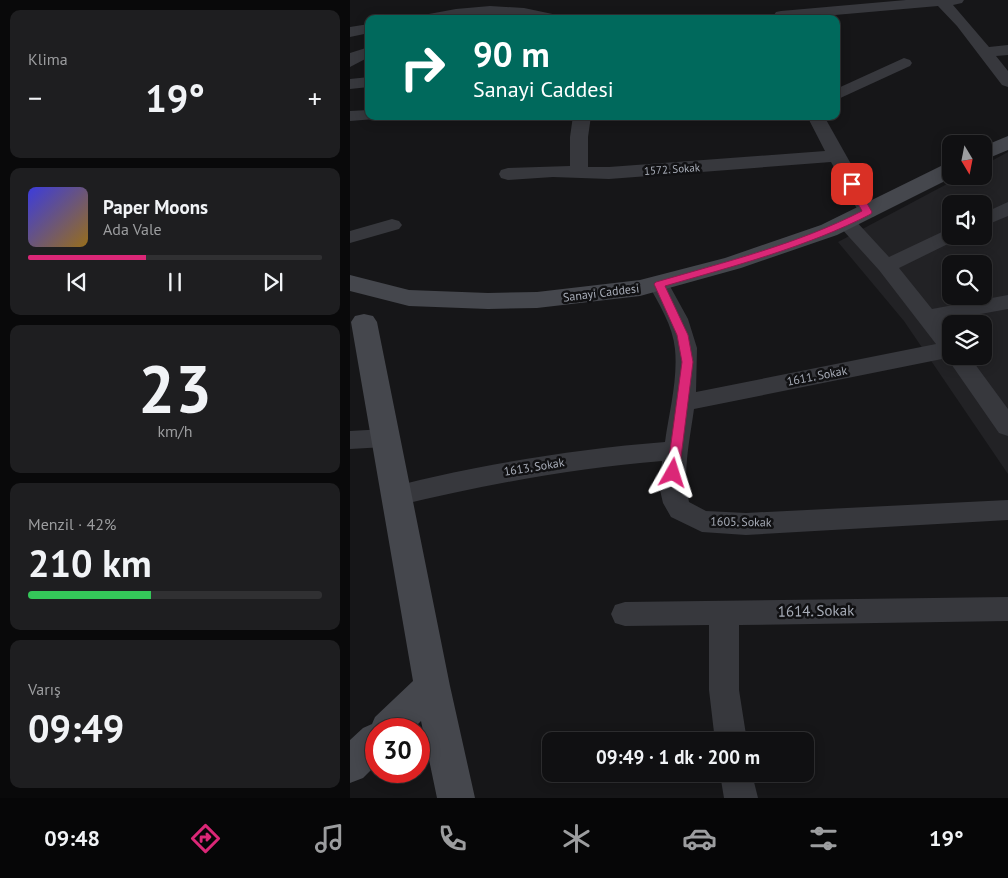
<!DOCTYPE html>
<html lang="tr">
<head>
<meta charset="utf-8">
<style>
  :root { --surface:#101012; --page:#1e1e20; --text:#f1f3f6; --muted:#9c9d9f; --line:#303032; --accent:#db2777 }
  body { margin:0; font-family:"PT Sans",sans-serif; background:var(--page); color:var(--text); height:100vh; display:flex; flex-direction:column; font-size:19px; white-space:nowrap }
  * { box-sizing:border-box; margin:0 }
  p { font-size:16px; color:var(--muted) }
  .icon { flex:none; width:28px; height:28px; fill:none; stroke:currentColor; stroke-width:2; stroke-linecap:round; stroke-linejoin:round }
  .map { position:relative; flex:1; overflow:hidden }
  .drawer { display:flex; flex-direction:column; gap:10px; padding:10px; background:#09090a; width:350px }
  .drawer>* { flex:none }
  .guide { position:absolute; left:15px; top:15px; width:475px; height:105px; border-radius:10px; box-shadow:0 2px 12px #0003,0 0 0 1px var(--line); background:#00695c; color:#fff; overflow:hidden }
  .needle { width:32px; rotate:170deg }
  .tools { position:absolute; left:592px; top:135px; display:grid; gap:10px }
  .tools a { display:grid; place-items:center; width:50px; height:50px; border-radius:10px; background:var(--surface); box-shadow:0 2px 12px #0003,0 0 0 1px var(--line); font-size:25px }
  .speed { position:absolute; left:15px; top:718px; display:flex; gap:10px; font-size:25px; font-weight:700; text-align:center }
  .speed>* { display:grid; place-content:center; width:65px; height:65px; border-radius:50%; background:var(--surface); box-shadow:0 2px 12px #0003,0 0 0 1px var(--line); line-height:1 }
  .speed .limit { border:8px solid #d22; background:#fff; color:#111 }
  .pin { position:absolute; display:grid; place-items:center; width:42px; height:42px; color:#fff; margin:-21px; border-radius:10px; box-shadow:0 2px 8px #0006 }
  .me { position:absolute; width:55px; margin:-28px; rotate:6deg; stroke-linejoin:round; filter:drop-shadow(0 0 4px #0008) }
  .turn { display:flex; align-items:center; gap:18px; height:105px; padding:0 25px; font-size:22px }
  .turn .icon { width:65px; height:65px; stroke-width:2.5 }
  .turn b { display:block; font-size:35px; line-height:42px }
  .big { font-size:38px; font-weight:700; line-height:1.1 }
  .drawer .tile { flex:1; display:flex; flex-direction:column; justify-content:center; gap:8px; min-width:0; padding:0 18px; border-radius:10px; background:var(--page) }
  .drawer .dial { align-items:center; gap:0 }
  .dial b { font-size:65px; line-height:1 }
  .song { display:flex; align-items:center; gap:15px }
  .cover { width:60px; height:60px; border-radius:8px; background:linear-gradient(135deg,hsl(240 70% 55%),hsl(40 70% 35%)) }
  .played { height:5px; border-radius:2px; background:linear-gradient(90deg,var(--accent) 40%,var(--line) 40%) }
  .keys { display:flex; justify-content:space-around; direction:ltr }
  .heat { display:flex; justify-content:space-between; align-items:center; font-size:28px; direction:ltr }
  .charge { height:8px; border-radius:4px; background:linear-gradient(90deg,#34c759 42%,var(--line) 0) }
  .trip { position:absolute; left:192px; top:732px; width:272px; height:50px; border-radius:10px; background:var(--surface); box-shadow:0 2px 12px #0003,0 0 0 1px var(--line); font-weight:700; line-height:50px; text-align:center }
  .menu { display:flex; height:80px; justify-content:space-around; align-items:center; background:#060607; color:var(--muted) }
  .menu .icon { width:35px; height:35px }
  .menu .on { color:var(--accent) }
  .menu b { font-size:22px; color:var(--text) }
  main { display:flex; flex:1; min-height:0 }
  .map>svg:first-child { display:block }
</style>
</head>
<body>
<main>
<section class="drawer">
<div class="tile"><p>Klima</p>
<div class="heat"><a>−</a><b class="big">19°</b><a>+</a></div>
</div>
<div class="tile">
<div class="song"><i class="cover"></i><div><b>Paper Moons</b><p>Ada Vale</p></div></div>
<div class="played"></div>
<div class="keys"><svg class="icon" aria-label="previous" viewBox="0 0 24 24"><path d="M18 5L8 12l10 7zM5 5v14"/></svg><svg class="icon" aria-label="pause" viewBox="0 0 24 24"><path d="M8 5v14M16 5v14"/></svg><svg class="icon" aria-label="next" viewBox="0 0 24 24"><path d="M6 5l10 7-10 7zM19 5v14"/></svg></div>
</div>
<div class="tile dial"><b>23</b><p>km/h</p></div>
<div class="tile"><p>Menzil · 42%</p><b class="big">210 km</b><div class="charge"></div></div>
<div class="tile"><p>Varış</p><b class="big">09:49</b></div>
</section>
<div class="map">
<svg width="658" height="798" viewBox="0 0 658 798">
  <rect width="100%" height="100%" fill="#161618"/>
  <path fill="#222225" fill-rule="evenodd" d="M 658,152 L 658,474 L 554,321 L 488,242 L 612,176 L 634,176 L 634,165 ZM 601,204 L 634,204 L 634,236 L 601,236 ZM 601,264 L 634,264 L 634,296 L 601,296 ZM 601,324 L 634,324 L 634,356 L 601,356 Z"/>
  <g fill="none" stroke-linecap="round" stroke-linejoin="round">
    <g fill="#37383d" fill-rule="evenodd">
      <path d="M 556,0 L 614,0 L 612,3 L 603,5 L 639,47 L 658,45 L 658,55 L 646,56 L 658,71 L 658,87 L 652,85 L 607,26 L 588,6 L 439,19 L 428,19 L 424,15 L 426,12 L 431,11 Z"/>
      <path d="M 140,6 L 174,8 L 212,16 L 214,19 L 189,19 L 157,15 L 66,19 L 68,16 L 106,9 Z"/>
      <path d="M 19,24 L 19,33 L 0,37 L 0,27 Z"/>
      <path d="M 19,47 L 19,57 L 0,67 L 0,53 Z"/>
      <path d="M 554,58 L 560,60 L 562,63 L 560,66 L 486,100 L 486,89 Z"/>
      <path d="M 19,77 L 19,87 L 0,89 L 0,79 Z"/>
      <path d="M 19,110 L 19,116 L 27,116 L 25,119 L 0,121 L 0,111 Z"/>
      <path d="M 223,116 L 241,116 L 238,137 L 238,167 L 259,167 L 475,151 L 457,116 L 474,116 L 528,212 L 525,216 L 518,218 L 511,216 L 481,162 L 259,179 L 203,177 L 158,180 L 151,178 L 149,174 L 151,170 L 158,168 L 220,166 L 220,137 Z"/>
      <path d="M 658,202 L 658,216 L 634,226 L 634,213 Z"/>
      <path d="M 497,217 L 504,219 L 539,257 L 594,231 L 601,229 L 601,236 L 610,236 L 608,239 L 549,268 L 582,309 L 658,295 L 658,309 L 592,321 L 601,333 L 601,356 L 619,356 L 658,409 L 658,436 L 649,433 L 597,358 L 344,409 C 340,439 332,472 339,502 L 356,511 L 396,513 L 658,500 L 658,520 L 396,535 L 352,532 L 321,517 L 313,503 L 310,490 L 312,461 C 222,468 134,485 46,506 L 37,503 L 33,496 L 37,489 C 66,480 96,474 126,468 C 188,456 251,447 315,442 C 319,412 328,380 325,349 C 323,326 309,304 298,284 L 302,279 L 309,277 L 316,279 L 338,319 L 347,348 L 346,392 L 586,344 L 529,270 L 490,227 L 487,223 L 490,219 Z"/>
      <path d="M 42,219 L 49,221 L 52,225 L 49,229 L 0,243 L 0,231 Z"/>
      <path d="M 35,429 L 44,432 L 47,438 L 44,444 L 35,447 L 0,449 L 0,431 Z"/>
      <path d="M 658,597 L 658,621 L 389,625 L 389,690 L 397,741 L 365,741 L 359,690 L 359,625 L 275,626 L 265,623 L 261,614 L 265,605 L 275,602 Z"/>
      <path d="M 370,774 L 402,774 L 408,798 L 374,798 Z"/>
    </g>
    <g fill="#45474d" fill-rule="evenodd">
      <path d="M 658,136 L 658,150 L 634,160 L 634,146 Z"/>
      <path d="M 601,164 L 601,176 L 605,176 L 487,235 L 391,268 L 290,296 L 187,308 L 138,309 L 59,306 L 0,291 L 0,275 L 59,290 L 138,293 L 187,292 L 290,280 L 375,258 L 471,225 L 593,165 Z"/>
      <path d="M 14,314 L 23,316 L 27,322 L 100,686 L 125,798 L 87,798 L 71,721 L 63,729 L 26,729 L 26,765 L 13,778 L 0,783 L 0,740 L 13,728 L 22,724 L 25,717 L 63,681 L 1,322 L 5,316 Z"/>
    </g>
  </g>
  <path fill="#db2777" stroke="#8e194d" d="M 502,181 L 506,184 L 522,212 L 521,214 C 457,247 384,266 315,286 L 338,335 L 343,362 L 329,473 L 327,476 L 318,476 L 317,473 L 332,362 L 327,335 L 304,284 L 306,282 C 375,262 448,244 512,211 L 497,184 Z"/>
  <g text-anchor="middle" stroke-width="5" stroke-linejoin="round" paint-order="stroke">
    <g font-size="11" fill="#a8adb8" stroke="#111113">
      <text transform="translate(322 169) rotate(-4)" y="4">1572. Sokak</text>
    </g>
    <g font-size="12" fill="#a8adb8" stroke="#111113">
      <text transform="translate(251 293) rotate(-7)" y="4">Sanayi Caddesi</text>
      <text transform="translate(467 376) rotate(-11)" y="4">1611. Sokak</text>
      <text transform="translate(184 467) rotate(-9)" y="4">1613. Sokak</text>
      <text transform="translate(391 522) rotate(1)" y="4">1605. Sokak</text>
    </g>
    <g font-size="15" fill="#a8adb8" stroke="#111113">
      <text transform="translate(466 611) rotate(-1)" y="5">1614. Sokak</text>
    </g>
  </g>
</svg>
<div class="tools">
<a><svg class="needle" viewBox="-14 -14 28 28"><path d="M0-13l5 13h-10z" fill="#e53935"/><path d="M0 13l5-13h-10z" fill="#9c9d9f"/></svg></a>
<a><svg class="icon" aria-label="sound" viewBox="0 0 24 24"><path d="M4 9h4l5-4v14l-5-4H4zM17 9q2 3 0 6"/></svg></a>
<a><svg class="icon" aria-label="search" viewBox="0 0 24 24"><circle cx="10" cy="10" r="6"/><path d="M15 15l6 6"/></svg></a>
<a><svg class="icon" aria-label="layers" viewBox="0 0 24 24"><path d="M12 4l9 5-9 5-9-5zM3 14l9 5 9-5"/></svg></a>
</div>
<div class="speed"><div class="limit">30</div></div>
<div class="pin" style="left:502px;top:184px;background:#d93025"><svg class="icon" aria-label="arrive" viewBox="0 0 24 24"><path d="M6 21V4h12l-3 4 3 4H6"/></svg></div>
<svg class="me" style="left:323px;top:473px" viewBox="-20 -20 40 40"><path d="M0-17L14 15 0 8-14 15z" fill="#db2777" stroke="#fff" stroke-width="4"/></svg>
<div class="trip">09:49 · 1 dk · 200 m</div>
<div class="guide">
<div class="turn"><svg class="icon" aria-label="right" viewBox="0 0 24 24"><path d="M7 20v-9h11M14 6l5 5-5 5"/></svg><div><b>90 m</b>Sanayi Caddesi</div></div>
</div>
</div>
</main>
<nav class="menu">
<b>09:48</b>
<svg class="icon on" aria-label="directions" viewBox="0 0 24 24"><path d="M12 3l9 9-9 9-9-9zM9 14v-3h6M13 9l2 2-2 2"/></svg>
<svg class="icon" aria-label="music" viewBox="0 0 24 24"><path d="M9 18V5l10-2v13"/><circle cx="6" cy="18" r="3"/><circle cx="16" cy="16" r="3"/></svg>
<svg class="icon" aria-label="phone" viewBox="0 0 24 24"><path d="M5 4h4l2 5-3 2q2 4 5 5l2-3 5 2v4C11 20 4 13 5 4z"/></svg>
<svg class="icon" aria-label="climate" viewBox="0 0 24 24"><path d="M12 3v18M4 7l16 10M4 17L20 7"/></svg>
<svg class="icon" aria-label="car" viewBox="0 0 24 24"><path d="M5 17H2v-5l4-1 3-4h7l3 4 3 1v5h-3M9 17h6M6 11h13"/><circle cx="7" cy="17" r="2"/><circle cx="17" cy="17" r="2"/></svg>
<svg class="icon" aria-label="filters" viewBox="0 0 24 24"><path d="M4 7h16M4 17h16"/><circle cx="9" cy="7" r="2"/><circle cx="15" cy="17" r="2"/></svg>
<b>19°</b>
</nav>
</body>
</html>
